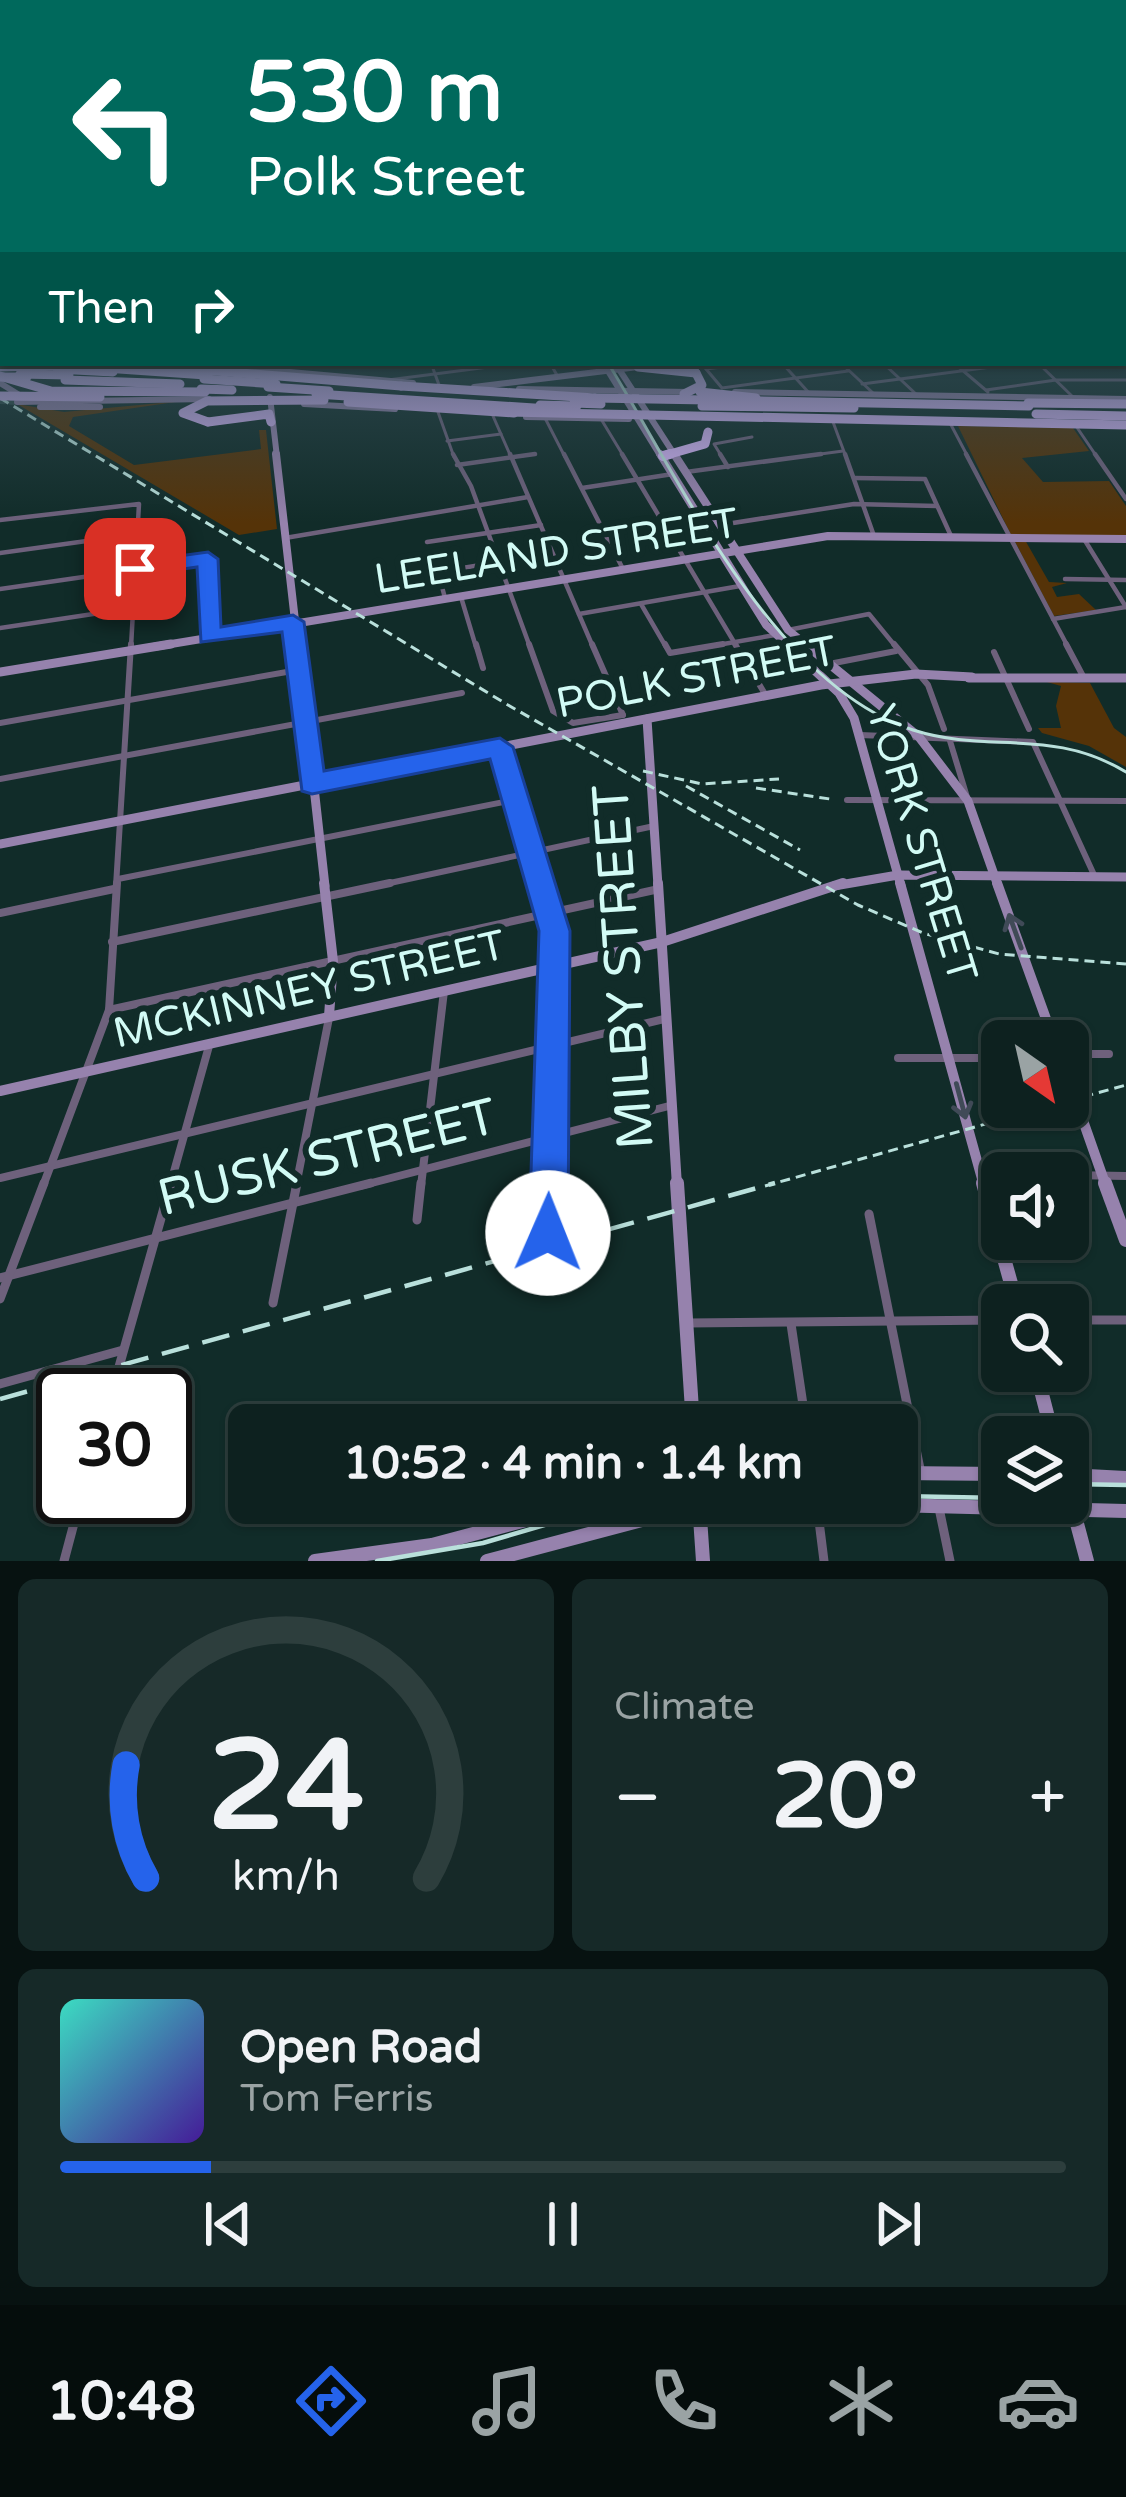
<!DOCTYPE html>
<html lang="en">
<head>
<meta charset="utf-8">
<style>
  :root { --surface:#0d211f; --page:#162928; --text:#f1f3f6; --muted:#9aa3a4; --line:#2d3e3d; --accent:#2563eb }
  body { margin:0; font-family:"Varela Round",sans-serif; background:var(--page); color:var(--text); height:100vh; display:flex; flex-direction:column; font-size:45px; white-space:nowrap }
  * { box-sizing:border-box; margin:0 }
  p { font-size:39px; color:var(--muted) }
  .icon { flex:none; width:66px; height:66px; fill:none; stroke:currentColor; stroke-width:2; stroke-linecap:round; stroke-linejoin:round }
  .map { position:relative; height:1561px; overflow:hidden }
  .details { display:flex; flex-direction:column; gap:18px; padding:18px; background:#071211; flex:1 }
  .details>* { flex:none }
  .top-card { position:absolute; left:0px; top:0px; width:1128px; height:366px; box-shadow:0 3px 9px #0004,0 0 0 3px var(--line); background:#00695c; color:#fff; overflow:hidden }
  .needle { width:78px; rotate:146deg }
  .buttons { position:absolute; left:981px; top:1020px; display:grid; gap:24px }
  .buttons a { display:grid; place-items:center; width:108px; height:108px; border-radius:18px; background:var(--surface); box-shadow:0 3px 9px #0004,0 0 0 3px var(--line); font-size:60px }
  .speed { position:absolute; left:36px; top:1368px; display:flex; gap:24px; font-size:60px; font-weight:700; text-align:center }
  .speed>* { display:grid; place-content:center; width:156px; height:156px; border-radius:50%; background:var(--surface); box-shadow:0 3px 9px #0004,0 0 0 3px var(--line); line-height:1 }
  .speed .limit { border:6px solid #111; border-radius:18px; background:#fff; color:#111 }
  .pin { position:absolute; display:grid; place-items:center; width:102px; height:102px; color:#fff; margin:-51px; border-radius:24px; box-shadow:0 6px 18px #0006 }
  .me { position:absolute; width:132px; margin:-66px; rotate:1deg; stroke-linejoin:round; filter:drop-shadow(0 0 9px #0008) }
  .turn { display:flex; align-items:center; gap:42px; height:252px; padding:0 48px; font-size:54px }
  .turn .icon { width:156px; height:156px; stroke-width:2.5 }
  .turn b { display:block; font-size:84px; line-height:102px }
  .then { display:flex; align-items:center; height:114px; padding:0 48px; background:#0003; gap:24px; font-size:45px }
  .big { font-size:90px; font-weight:700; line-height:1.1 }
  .details .widget { flex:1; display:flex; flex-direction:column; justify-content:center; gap:18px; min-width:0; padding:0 42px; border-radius:18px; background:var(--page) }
  .details .dial { align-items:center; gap:0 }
  .dial svg { height:312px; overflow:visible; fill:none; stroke:var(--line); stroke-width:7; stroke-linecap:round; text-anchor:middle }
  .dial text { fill:var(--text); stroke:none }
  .song { display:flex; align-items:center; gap:36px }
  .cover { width:144px; height:144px; border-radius:18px; background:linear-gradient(135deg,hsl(170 70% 55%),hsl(260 70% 35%)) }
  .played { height:12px; border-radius:6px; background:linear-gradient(90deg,var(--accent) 15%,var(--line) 15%) }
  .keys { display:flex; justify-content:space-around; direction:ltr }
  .heat { display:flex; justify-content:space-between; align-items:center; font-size:66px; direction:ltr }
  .details .tiles { flex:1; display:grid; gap:18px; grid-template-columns:1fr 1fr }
  .widget:last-child { grid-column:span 2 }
  .trip { position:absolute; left:228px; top:1404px; width:690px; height:120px; border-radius:18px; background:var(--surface); box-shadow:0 3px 9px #0004,0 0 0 3px var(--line); font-weight:700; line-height:120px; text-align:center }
  .tabs { display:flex; height:192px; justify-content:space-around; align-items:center; background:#050d0c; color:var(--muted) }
  .tabs .icon { width:84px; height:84px }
  .tabs .on { color:var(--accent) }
  .tabs b { font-size:54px; color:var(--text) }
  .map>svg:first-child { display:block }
</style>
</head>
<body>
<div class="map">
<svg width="1126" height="1561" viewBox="0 0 1126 1561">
  <rect width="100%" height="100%" fill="#112c29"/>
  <g fill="#553308">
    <path d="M 182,401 L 73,417 L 69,426 L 134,465 L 261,449 L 259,430 L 266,430 L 277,529 L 239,535 L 17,404 L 64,412 Z"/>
    <path d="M 958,426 L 1073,428 L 1089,451 L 1022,458 L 1043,482 L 1109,481 L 1126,506 L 1126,537 L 1011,535 Z"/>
    <path d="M 1014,540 L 1025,540 L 1049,582 L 1067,583 L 1052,587 L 1057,597 L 1079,594 L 1096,610 L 1054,616 Z"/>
    <path d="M 1047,682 L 1090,683 L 1114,728 L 1126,737 L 1126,767 L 1089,746 L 1042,733 L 1038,728 L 1061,728 L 1056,706 L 1061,686 Z"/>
  </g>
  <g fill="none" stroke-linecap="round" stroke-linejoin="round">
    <path stroke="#2e4b48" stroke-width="6" stroke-dasharray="6 3" stroke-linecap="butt" d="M 0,401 L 17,402"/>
    <g stroke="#6e617c" stroke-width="3">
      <path d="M 431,363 L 439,385"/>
      <path d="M 550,363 L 558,377"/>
      <path d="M 701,363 L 722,388 L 848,371"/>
      <path d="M 782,363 L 810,394"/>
      <path d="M 841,363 L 873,393"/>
      <path d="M 883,363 L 917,395"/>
      <path d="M 954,363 L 988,392"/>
      <path d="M 1038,363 L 1074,398"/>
      <path d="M 843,365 L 861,363"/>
      <path d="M 650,366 L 671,363"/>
      <path d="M 706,369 L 753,363"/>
      <path d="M 388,380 L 520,363"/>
      <path d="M 862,384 L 1021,363"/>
      <path d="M 986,390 L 1056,380 L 1126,380"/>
      <path d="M 438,412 L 454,457"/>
      <path d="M 493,416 L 511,457"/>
      <path d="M 545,418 L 565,457"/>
      <path d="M 601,419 L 624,457"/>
      <path d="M 833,422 L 846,457"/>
      <path d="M 950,423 L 968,457"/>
      <path d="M 1076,426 L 1097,457"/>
      <path d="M 447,441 L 501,434"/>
      <path d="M 514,457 L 535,454"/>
      <path d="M 722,457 L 714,444 L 752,437"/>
      <path d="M 798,457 L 843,451"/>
    </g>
    <g stroke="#6e617c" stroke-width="4.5">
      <path d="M 453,454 L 471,486 L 530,647"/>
      <path d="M 510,454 L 593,647"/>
      <path d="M 564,454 L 623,569"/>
      <path d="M 622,454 L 737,647"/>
      <path d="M 720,454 L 728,467"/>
      <path d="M 845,454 L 874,536"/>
      <path d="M 966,454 L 1068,647"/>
      <path d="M 1095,454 L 1126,499"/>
      <path d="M 457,465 L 535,454"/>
      <path d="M 686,472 L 821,454"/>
      <path d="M 854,478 L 925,479 L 951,536"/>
      <path d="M 582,488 L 673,474"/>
      <path d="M 0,520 L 139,504 L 131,647"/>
      <path d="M 720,525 L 854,504 L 937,506"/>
      <path d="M 285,538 L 528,497"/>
      <path d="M 1084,539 L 1126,607"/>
      <path d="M 427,542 L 541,525"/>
      <path d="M 0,553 L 137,534"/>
      <path d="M 1065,579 L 1126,580"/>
      <path d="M 0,589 L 208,559 L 209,637"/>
      <path d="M 461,597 L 476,647"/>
      <path d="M 445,598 L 438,572 L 499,562"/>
      <path d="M 641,604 L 666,647"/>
      <path d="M 579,614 L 740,586"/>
      <path d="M 1053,619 L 1126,607"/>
      <path d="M 0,628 L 133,608"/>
      <path d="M 788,630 L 869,614 L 896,647"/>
      <path d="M 706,647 L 775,635"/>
    </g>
    <g stroke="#6e617c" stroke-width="6">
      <path d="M 476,644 L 483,668"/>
      <path d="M 529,644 L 553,711 L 573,723 L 623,715"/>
      <path d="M 592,644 L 623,715"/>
      <path d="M 665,644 L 670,653 L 723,644"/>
      <path d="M 735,644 L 765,694"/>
      <path d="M 894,644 L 928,685 L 944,729"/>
      <path d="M 1066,644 L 1084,678"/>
      <path d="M 994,652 L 1029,729"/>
      <path d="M 829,664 L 896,651"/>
      <path d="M 0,723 L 298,670"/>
      <path d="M 860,735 L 1033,742 L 1095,877"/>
      <path d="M 950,741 L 967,797"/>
      <path d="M 500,747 L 541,886"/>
      <path d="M 0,779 L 462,693"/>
      <path d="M 847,800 L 1126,801"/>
      <path d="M 118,879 L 514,800"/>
      <path d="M 116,886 L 131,644"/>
      <path d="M 376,886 L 654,826"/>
    </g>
    <g stroke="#6e617c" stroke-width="8">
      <path d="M 540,883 L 554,931 L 549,1186"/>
      <path d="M 0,913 L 114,889"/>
      <path d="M 112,942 L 390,883"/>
      <path d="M 109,1010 L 659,889"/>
      <path d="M 1068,1054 L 1109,1054"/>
      <path d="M 898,1058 L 1002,1058"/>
      <path d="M 1068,1175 L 1126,1176"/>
      <path d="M 982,1176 L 1002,1176"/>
      <path d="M 0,1178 L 664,1019"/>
      <path d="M 43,1186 L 109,1010 L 117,883"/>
      <path d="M 170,1186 L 209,1046"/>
      <path d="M 296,1186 L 329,1018"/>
      <path d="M 360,1186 L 669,1106"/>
      <path d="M 421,1186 L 444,991"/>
    </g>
    <g stroke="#6e617c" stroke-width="9">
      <path d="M 869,1214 L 920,1469"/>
      <path d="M 417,1220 L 421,1183"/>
      <path d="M 548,1233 L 549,1183"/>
      <path d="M 0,1278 L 371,1183"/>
      <path d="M 0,1299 L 44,1183"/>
      <path d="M 273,1303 L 297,1183"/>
      <path d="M 1068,1320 L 1126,1320"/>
      <path d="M 688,1323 L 1002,1320"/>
      <path d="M 791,1324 L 806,1425"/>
      <path d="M 0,1384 L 123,1350"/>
      <path d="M 111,1395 L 171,1183"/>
      <path d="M 817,1505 L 824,1561"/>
      <path d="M 939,1508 L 950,1561"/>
      <path d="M 64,1561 L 81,1497"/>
    </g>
    <g stroke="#9682ad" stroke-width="6">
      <path d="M 190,363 L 413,383"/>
      <path d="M 603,363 L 661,457"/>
      <path d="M 615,363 L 676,457"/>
      <path d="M 0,383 L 21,396"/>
      <path d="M 474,387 L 638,367"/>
      <path d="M 519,389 L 689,392"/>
      <path d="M 735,392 L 1126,399"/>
      <path d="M 270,397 L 277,457"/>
      <path d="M 17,402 L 209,399"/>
      <path d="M 304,404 L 395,409"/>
      <path d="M 40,407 L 100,407"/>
      <path d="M 526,417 L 629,419"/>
    </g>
    <g stroke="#9682ad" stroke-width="8">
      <path d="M 276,454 L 298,647"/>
      <path d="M 660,454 L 766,625 L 790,647"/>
      <path d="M 674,454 L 788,630 L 809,647"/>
      <path d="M 153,647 L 828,536 L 1126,539"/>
    </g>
    <g stroke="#9682ad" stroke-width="9">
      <path d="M 298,644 L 325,886"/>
      <path d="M 786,644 L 839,693 L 854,718 L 901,886"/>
      <path d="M 805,644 L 919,737 L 968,801 L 998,886"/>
      <path d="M 0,672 L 171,644"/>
      <path d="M 969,678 L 1126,678"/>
      <path d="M 647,719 L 658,886"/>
      <path d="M 0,844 L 821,685 L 916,674 L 972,677"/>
      <path d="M 834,886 L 898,875 L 1126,877"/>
    </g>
    <g stroke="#9682ad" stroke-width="10">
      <path d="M 324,883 L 333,961 L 329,1016"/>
      <path d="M 658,883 L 677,1186"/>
      <path d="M 900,883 L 984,1186"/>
      <path d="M 997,883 L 1054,1041"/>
      <path d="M 1068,1078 L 1106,1186"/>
      <path d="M 0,1091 L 662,942 L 843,883"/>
    </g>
    <g stroke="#9682ad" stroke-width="14">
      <path d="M 677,1183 L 693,1425"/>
      <path d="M 983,1183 L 1017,1305"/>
      <path d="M 1105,1183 L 1126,1240"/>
      <path d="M 1036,1371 L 1053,1437"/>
      <path d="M 897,1473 L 1002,1474"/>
      <path d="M 1068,1475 L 1126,1478"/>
      <path d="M 1068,1490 L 1087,1561"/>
      <path d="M 699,1503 L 703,1561"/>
      <path d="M 813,1503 L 1126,1511"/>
      <path d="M 315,1561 L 432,1545 L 590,1503"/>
      <path d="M 487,1561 L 706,1503"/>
    </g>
    <g stroke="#d2b2f5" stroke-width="9">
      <path d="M 638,367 L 696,373"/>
      <path d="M 105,368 L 206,375"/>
      <path d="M 57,369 L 113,372"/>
      <path d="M 0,376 L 51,391 L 205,392"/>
      <path d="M 65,380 L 180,384"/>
      <path d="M 401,386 L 595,398"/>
      <path d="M 700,392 L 756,398"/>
      <path d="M 316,394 L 549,409"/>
      <path d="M 1028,403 L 1126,404"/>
      <path d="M 540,405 L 577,406"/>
      <path d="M 702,406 L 854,408"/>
      <path d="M 1036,414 L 1126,416"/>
      <path d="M 208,422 L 269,414 L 271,422"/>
      <path d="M 663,456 L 705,444 L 708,432"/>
    </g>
    <path stroke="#d2b2f5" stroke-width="10" d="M 663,456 L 670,454"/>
    <path stroke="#b9e0db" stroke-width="3" d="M 608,363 C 681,481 772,684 913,730 C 988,754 1052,727 1126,772"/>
    <g stroke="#b9e0db" stroke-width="4.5">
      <path d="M 1068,1484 L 1126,1485"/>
      <path d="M 897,1496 L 1002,1498"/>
      <path d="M 607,1516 L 649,1503"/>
      <path d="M 377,1561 L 483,1543 L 620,1503"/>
    </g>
    <g stroke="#b9e0db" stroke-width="3" stroke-dasharray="10 6" stroke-linecap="butt">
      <path d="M 0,398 L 508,705 L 858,905 L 923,933 L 999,954 L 1126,964"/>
      <path d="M 643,771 L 702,784 L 779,779"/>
      <path d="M 686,786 L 800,850"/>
      <path d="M 756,788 L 830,799"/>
      <path d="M 1068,1101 L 1126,1085"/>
      <path d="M 765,1186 L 1046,1107"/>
    </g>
    <path stroke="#b9e0db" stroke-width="4.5" stroke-dasharray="28 14" stroke-linecap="butt" d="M 0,1399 L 775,1183"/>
    <g stroke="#d2b2f5" stroke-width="9">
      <path d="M 0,367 L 129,364 L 401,386"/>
      <path d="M 20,374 L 69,375"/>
      <path d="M 0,377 L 27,377"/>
      <path d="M 204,379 L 276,384"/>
      <path d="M 268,387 L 329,391"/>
      <path d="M 201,389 L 232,390"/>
      <path d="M 684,394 L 702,385 L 696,373"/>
      <path d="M 0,396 L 100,397"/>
      <path d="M 595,398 L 1029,406"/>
      <path d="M 348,402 L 514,413"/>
      <path d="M 574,403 L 601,404"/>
      <path d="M 507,412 L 1126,425"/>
      <path d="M 208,422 L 183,413 L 207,401 L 324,400"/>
    </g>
  </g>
  <defs><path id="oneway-shaft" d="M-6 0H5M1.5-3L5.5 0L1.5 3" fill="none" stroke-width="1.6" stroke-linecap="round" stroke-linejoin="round" transform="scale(3)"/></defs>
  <g stroke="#404a57">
    <use href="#oneway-shaft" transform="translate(1015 931) rotate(-110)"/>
    <use href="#oneway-shaft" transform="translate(961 1101) rotate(75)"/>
  </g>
  <linearGradient id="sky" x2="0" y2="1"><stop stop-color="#091817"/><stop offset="0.58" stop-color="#324b54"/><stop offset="1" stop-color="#324b54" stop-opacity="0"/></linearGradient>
  <rect width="1126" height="523" fill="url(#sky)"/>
  <path fill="#2563eb" stroke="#184099" stroke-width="3" d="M 208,552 L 218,559 L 221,627 L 293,615 L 304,622 L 324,771 L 500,738 L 513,747 L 570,931 L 568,1233 L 562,1246 L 548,1252 L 535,1246 L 529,1233 L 539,931 L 490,759 L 312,794 L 302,791 L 282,632 L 201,642 L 197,567 L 135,576 L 124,569 L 135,562 Z"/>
  <g text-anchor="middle" stroke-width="12" stroke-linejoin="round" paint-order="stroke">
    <g font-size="42" fill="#d2fbf5" stroke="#112c29">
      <text transform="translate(556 550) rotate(-9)" y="15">LEELAND STREET</text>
      <text transform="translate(696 676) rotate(-11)" y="15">POLK STREET</text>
      <text transform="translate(923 843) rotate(73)" y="15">YORK STREET</text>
      <text transform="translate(309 988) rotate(-13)" y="15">MCKINNEY STREET</text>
    </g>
    <g font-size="51" fill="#d2fbf5" stroke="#112c29">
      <text transform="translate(622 967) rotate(-94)" y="18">MILBY STREET</text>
      <text transform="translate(327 1156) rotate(-14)" y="18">RUSK STREET</text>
    </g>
  </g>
</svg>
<div class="buttons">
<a><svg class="needle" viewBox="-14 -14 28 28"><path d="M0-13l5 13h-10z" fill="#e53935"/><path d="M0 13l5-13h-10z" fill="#9aa3a4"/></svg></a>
<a><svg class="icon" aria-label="sound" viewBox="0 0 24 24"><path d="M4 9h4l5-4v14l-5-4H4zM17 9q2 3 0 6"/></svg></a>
<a><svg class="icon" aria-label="search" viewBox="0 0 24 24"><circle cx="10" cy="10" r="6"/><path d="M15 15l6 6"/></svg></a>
<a><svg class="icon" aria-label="layers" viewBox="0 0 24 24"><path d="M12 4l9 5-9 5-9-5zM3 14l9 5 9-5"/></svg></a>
</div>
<div class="speed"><div class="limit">30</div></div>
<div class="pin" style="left:135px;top:569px;background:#d93025"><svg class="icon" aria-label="arrive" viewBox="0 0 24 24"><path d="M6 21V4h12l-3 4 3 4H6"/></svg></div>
<svg class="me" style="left:548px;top:1233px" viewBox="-20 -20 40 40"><circle r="19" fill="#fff"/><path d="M0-13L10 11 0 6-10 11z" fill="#2563eb"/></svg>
<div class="trip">10:52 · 4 min · 1.4 km</div>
<div class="top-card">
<div class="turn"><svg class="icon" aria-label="left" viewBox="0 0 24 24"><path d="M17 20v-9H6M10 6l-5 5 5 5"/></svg><div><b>530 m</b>Polk Street</div></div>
<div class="then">Then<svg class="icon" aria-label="right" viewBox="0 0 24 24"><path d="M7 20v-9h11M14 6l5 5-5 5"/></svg></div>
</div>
</div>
<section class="details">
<div class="tiles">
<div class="widget dial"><svg viewBox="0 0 100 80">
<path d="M14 69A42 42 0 1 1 86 69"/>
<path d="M14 69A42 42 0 0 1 9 40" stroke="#2563eb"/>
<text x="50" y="56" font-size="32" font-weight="700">24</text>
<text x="50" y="72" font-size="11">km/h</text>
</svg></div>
<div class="widget"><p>Climate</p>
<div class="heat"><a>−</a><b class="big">20°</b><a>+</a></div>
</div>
<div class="widget">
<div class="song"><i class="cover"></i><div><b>Open Road</b><p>Tom Ferris</p></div></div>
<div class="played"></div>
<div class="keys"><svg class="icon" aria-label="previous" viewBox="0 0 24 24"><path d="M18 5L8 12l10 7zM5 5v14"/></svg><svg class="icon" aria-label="pause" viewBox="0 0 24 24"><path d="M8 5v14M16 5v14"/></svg><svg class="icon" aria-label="next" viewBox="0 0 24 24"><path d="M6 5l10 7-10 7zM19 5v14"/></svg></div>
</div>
</div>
</section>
<nav class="tabs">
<b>10:48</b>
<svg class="icon on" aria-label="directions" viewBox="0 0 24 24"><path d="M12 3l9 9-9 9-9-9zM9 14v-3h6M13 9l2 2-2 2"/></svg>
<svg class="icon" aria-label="music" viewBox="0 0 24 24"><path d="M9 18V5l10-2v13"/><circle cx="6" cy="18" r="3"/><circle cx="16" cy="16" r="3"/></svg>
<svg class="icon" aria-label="phone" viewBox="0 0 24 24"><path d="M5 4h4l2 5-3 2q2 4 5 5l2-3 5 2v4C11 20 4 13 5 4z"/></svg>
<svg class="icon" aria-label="climate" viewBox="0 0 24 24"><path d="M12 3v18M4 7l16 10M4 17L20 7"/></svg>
<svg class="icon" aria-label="car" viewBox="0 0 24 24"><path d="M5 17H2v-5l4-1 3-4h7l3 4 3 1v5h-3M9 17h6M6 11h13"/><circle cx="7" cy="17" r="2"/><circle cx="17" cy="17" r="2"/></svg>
</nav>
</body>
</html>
